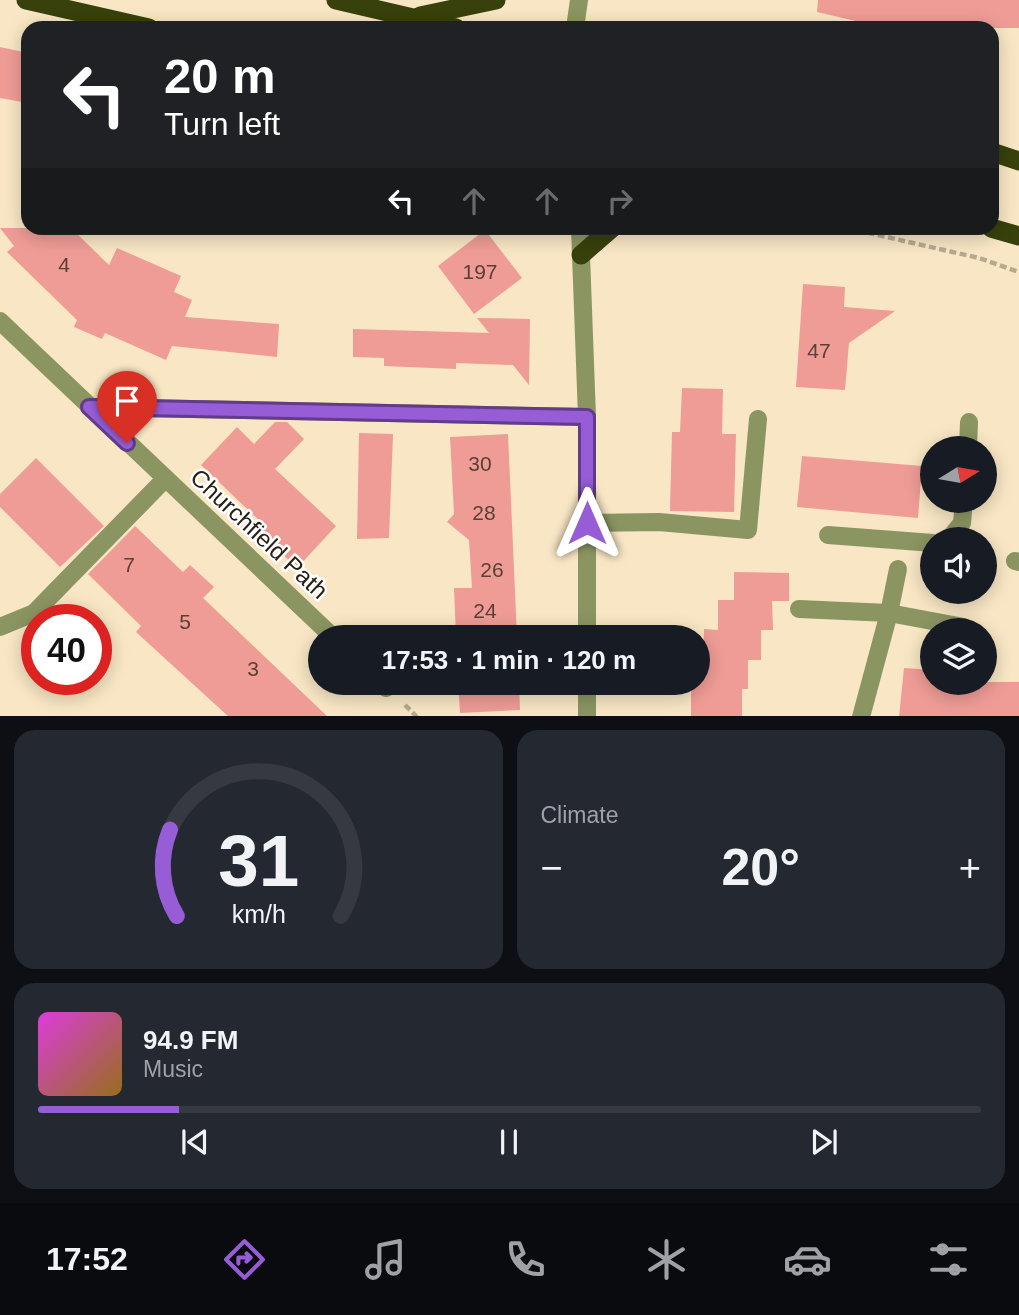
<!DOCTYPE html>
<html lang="en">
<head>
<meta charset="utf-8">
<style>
  :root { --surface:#171b24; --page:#242831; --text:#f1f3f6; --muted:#9ea1a6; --line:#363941; --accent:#965dd6 }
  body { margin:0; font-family:Helvetica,sans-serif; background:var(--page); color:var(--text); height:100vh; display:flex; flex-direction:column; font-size:26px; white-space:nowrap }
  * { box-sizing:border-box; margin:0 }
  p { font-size:23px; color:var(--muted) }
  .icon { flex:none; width:38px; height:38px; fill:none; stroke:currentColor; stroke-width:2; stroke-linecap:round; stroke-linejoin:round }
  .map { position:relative; height:716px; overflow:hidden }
  .panel { display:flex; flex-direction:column; gap:14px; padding:14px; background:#0d0f14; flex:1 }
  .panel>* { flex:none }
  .hud { position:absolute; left:21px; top:21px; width:978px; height:214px; border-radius:21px; box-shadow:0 4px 18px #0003; background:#202124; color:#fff; overflow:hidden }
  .needle { width:46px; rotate:79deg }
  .fabs { position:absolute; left:920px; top:436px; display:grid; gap:14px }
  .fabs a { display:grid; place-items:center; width:77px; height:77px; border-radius:50%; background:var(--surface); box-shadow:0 4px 18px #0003; font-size:35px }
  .speed { position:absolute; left:21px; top:604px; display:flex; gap:14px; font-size:35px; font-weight:700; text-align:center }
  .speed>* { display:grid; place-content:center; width:91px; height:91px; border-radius:50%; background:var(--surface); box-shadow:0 4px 18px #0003; line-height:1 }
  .speed .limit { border:10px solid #d22; background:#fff; color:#111 }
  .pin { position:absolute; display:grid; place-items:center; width:60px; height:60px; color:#fff; margin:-72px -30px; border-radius:50% 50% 50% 0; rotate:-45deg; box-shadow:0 0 7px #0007 }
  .pin .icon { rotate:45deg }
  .me { position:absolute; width:77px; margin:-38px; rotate:0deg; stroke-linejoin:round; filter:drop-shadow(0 0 5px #0008) }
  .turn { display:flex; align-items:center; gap:24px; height:147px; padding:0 28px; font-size:32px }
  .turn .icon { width:91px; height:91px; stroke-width:2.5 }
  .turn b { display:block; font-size:49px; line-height:60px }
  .lanes { display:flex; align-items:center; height:66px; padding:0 28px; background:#0003; justify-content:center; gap:35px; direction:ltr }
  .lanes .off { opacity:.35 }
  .big { font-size:52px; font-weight:700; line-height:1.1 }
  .panel .tile { flex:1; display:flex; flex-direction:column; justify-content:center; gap:10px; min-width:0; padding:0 24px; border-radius:21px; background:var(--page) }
  .panel .dial { align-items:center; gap:0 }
  .dial svg { height:182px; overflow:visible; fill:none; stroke:var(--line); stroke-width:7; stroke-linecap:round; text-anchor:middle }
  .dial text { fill:var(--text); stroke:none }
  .song { display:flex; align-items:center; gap:21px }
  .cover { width:84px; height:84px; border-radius:10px; background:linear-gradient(135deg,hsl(300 70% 55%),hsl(40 70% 35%)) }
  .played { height:7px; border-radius:4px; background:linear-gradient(90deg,var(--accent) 15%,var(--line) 15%) }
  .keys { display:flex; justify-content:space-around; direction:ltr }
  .heat { display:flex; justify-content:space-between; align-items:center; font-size:38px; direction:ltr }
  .panel .tiles { flex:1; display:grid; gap:14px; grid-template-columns:1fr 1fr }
  .tile:last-child { grid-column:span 2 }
  .trip { position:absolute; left:308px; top:625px; width:402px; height:70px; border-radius:35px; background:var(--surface); box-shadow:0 4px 18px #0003; font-weight:700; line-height:70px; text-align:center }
  .dock { display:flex; height:112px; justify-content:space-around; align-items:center; background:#090b0e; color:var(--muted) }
  .dock .icon { width:49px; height:49px }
  .dock .selected { color:var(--accent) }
  .dock b { font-size:32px; color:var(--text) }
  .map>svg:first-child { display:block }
</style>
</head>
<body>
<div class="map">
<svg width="1019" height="717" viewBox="0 0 1019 717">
  <rect width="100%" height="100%" fill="#f8e6c4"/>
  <g fill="#ef9c96">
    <path d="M 818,0 L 1019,0 L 1019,28 L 886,28 L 817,12 Z"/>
    <path d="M 0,47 L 28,53 L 28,103 L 0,98 Z"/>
    <path d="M 0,228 L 71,228 L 109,265 L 117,248 L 181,276 L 174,292 L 192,300 L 185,317 L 279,324 L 277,357 L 172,346 L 166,360 L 105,333 L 102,339 L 74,327 L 77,320 L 7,252 L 14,246 Z"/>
    <path d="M 485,230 L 522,278 L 474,314 L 438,266 Z"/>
    <path d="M 803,284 L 845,287 L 844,307 L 895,311 L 849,343 L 845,390 L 796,387 Z"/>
    <path d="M 477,318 L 530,319 L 529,385 L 513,365 L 456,363 L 456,369 L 384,366 L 384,358 L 353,357 L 353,329 L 489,333 Z"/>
    <path d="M 682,388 L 723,389 L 722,434 L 736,434 L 734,512 L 670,511 L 672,432 L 680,432 Z"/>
    <path d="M 275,422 L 287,422 L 304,439 L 275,469 L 336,526 L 297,568 L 258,531 L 264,525 L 201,465 L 237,427 L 254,444 Z"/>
    <path d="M 359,433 L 393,434 L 389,538 L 357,539 Z"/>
    <path d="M 508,434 L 517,637 L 456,637 L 454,588 L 472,588 L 469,540 L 447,522 L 454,514 L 450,437 Z"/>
    <path d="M 802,456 L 922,466 L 918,518 L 797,507 Z"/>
    <path d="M 36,458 L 104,526 L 60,567 L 0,507 L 0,494 Z"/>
    <path d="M 135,526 L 183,572 L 190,565 L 214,587 L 203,598 L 328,717 L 229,717 L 136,632 L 141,626 L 88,574 Z"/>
    <path d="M 734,572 L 789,573 L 789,601 L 772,601 L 773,630 L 761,630 L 761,660 L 748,660 L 748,689 L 742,689 L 742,717 L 691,717 L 691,682 L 698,682 L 698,659 L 703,659 L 704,629 L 718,630 L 718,600 L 734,600 Z"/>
    <path d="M 904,668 L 933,670 L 933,682 L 1019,682 L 1019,717 L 899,717 Z"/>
    <path d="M 519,682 L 520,710 L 460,713 L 458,682 Z"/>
  </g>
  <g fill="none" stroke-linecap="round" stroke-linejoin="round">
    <g stroke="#b8a98e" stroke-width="4.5" stroke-dasharray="7 3.5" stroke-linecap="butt">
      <path d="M 632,23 L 638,28"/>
      <path d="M 645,228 L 647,228"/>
      <path d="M 847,228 L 979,258 L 1019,272"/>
      <path d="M 405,705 L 417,717"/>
    </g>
    <g stroke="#8b9562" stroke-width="18">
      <path d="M 968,448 L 969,422"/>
      <path d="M 587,523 L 659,522 L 748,530 L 758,419"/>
      <path d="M 828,535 L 933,543"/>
      <path d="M 949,539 L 962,523 L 964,500"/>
      <path d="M 1015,561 L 1019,562"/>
      <path d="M 799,609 L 889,613"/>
      <path d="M 0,627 L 34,613 L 165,479"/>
    </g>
    <g stroke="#8b9562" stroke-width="18">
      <path d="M 0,321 L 333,637"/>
      <path d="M 89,407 L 587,417"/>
      <path d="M 898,569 L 889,613 L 964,627"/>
      <path d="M 381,682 L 386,688"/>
      <path d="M 861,717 L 889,613"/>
    </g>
    <g stroke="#8b9562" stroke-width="18">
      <path d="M 575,28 L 579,0"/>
      <path d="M 580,228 L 587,417 L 587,637"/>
      <path d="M 587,717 L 587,682"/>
    </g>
    <g stroke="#38400b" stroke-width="19">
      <path d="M 26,0 L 149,28"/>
      <path d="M 336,0 L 456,28"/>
      <path d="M 420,16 L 496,0"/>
      <path d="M 992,152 L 1019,161"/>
      <path d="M 991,228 L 1019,236"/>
      <path d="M 581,255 L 612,228"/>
    </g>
  </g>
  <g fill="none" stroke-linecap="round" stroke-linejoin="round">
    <g stroke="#623c8b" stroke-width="18">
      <path id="route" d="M 127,443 L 89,407 L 587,417 L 587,523"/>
    </g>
    <use href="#route" stroke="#965dd6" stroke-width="12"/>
  </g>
  <g text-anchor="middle" stroke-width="5" stroke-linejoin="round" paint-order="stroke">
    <g font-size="21" fill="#593f34">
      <text x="64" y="272">4</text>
      <text x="480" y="279">197</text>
      <text x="819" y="358">47</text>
      <text x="480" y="471">30</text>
      <text x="484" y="520">28</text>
      <text x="129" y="572">7</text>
      <text x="492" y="577">26</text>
      <text x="485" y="618">24</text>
      <text x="185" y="629">5</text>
      <text x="253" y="676">3</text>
    </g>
    <g font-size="24" fill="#272014" stroke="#fff">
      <text transform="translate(259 534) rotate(43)" y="8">Churchfield Path</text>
    </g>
  </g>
</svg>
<div class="fabs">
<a><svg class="needle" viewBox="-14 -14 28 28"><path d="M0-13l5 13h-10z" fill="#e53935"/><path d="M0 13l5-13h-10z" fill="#9ea1a6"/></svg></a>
<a><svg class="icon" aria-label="sound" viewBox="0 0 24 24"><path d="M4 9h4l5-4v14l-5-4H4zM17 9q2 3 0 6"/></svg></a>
<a><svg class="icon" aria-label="layers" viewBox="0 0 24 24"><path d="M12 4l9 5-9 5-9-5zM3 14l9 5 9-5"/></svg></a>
</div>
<div class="speed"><div class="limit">40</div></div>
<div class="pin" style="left:127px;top:443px;background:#d93025"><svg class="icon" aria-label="arrive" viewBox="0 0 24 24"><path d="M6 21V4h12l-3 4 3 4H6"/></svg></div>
<svg class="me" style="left:587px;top:523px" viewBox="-20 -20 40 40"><path d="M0-17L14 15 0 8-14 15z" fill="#965dd6" stroke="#fff" stroke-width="4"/></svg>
<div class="trip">17:53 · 1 min · 120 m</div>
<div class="hud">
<div class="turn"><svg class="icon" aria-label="left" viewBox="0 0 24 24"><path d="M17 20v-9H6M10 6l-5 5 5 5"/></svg><div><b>20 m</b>Turn left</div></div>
<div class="lanes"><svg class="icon" aria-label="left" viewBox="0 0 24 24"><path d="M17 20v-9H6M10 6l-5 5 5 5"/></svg><svg class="icon off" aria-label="ahead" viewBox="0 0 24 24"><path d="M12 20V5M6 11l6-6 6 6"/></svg><svg class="icon off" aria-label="ahead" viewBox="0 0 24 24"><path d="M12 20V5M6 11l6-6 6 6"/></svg><svg class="icon off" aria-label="right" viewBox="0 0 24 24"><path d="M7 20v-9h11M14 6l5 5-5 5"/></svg></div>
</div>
</div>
<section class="panel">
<div class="tiles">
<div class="tile dial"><svg viewBox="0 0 100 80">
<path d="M14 69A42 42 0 1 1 86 69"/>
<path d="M14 69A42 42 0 0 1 11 31" stroke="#965dd6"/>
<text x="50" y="56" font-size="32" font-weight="700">31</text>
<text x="50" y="72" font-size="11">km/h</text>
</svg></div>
<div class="tile"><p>Climate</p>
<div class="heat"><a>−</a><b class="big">20°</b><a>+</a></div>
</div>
<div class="tile">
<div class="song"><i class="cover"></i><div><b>94.9 FM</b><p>Music</p></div></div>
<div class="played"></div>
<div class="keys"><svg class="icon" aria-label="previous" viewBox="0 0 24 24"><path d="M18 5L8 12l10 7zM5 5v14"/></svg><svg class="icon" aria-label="pause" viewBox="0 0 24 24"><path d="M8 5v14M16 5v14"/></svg><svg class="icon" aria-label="next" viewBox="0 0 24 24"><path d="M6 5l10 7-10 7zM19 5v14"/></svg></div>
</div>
</div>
</section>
<nav class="dock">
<b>17:52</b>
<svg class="icon selected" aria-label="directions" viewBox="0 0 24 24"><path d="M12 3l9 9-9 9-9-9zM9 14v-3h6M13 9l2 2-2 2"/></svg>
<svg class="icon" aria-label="music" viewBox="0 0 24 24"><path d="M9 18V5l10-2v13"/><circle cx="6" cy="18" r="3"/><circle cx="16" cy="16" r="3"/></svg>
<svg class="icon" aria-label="phone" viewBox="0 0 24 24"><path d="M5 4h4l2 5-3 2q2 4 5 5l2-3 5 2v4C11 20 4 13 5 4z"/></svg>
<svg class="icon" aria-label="climate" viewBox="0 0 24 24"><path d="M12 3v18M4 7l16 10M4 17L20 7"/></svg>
<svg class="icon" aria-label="car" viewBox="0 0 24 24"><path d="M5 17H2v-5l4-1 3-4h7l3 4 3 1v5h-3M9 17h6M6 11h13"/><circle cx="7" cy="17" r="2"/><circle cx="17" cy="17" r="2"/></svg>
<svg class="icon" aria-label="filters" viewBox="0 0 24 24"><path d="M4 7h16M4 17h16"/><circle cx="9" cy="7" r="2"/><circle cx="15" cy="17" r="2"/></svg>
</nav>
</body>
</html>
